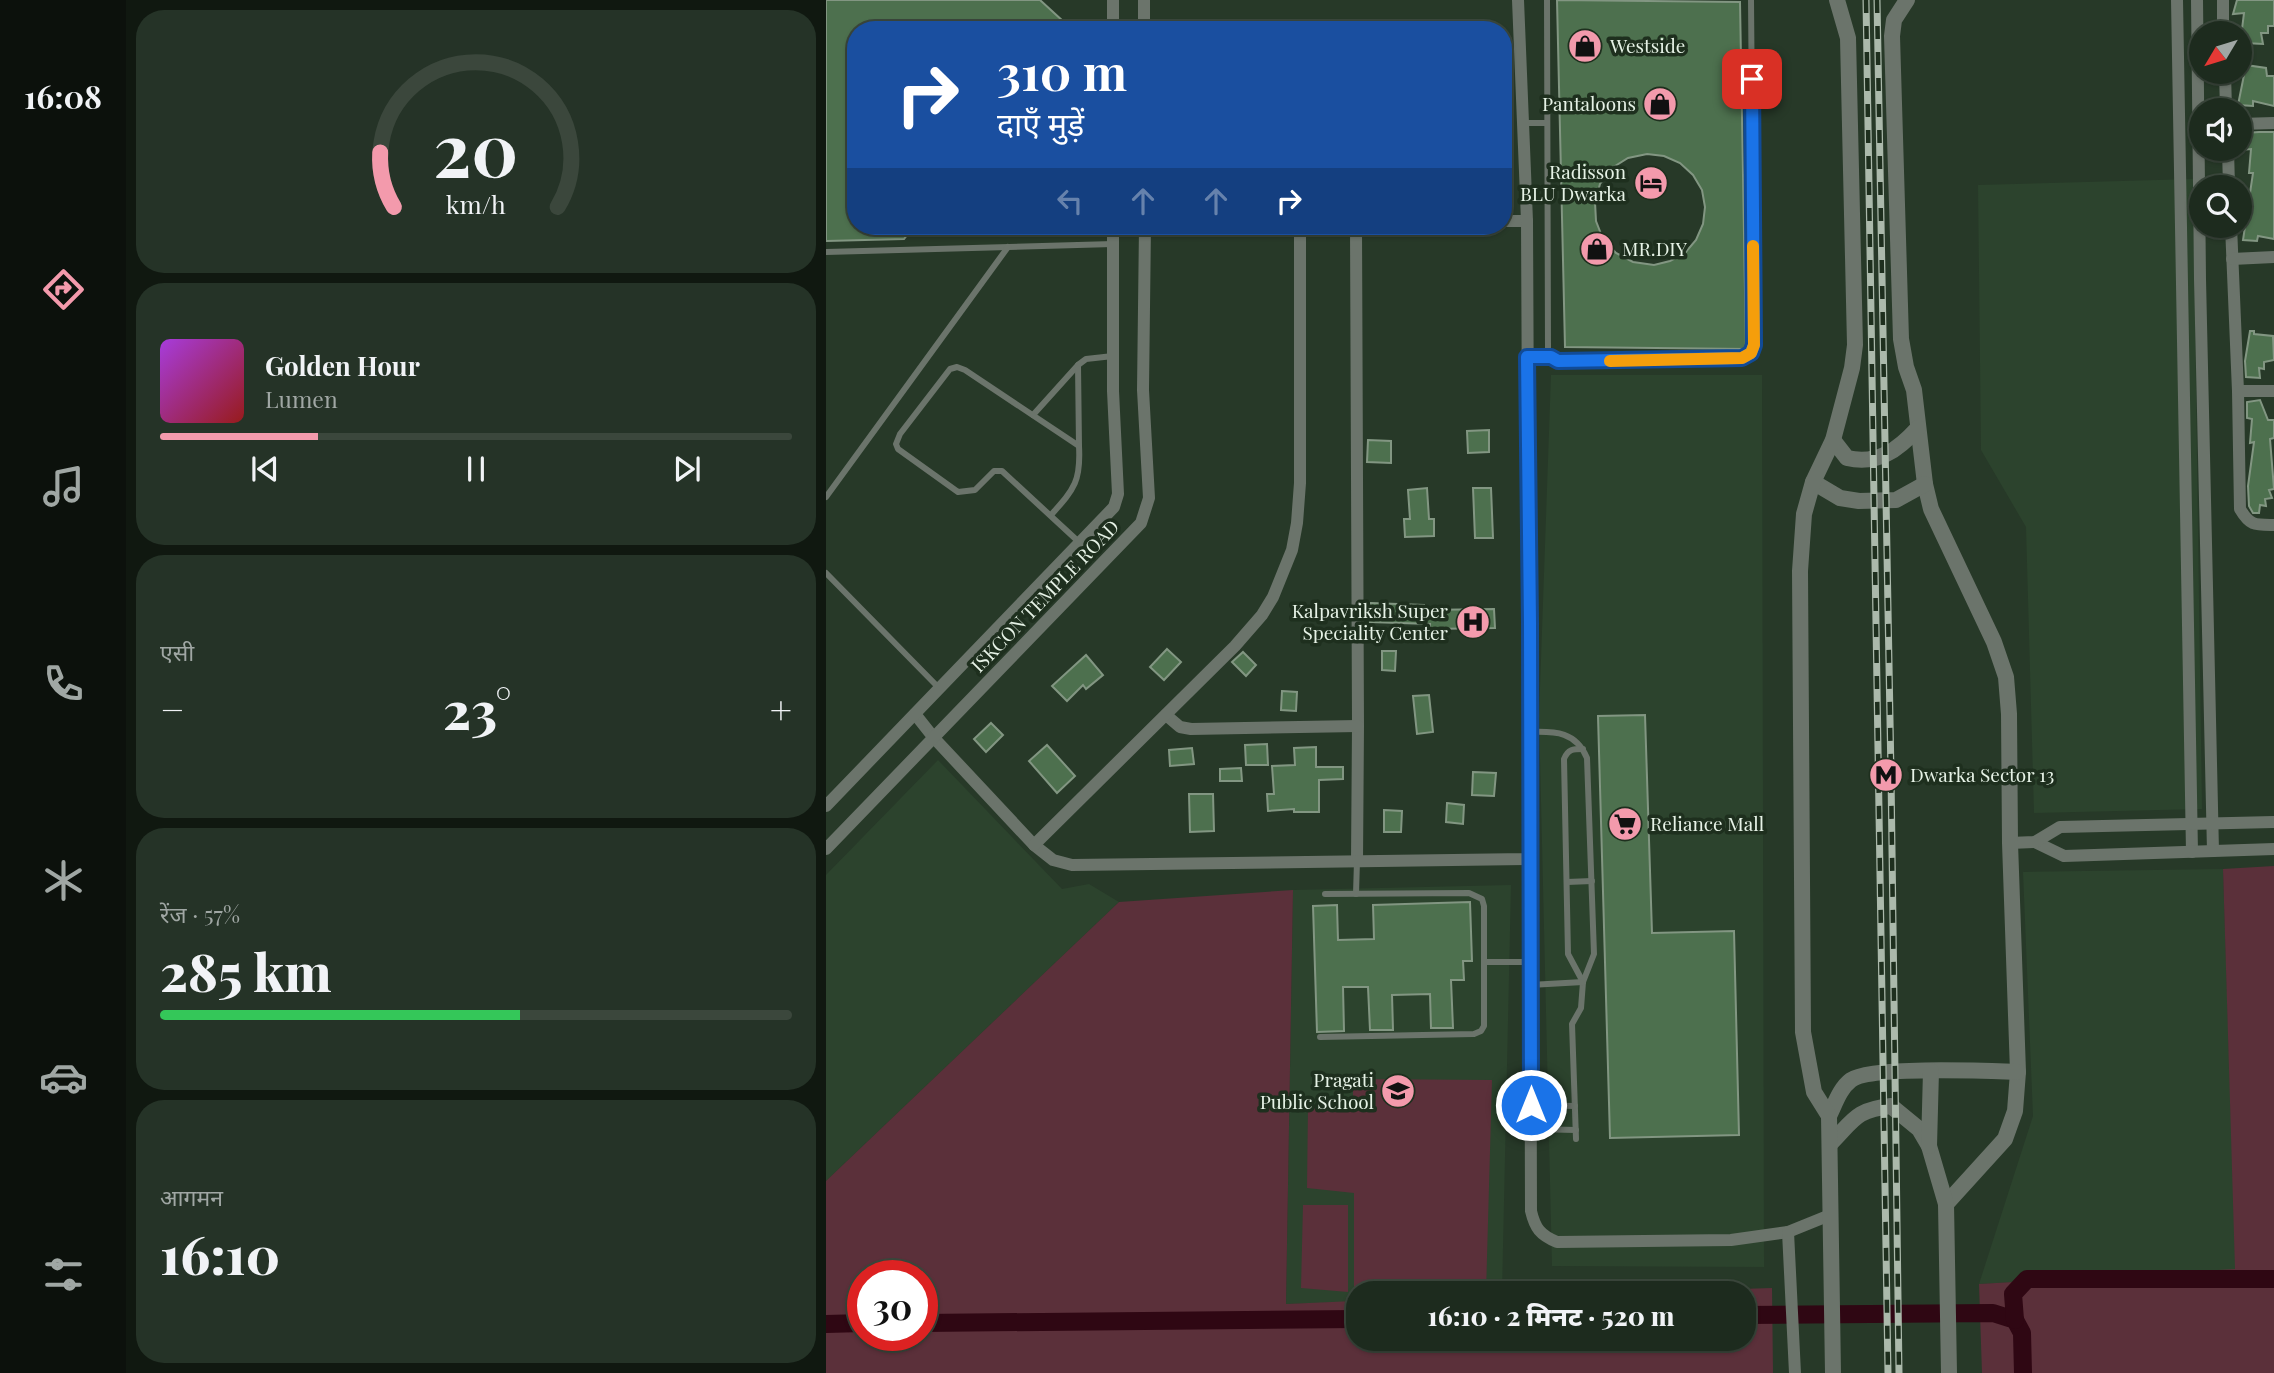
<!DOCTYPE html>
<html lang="hi">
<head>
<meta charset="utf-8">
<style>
  :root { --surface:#1d2b1e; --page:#253327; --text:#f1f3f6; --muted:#a0a7a4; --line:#3b473c; --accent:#f39aac }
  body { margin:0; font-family:"Playfair Display","Noto Sans Devanagari",serif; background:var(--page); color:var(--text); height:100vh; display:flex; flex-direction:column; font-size:26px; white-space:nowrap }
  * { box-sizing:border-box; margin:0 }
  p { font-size:23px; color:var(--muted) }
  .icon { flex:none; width:38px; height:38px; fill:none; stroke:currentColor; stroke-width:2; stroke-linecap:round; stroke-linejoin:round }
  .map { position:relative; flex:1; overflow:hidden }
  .details { display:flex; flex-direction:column; gap:10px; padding:10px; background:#101810; width:700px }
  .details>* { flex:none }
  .guide { position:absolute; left:21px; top:21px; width:665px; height:214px; border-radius:28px; box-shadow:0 2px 5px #0004,0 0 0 2px var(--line); background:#1a4fa0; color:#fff; overflow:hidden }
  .needle { width:46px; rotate:232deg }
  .buttons { position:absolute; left:1363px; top:21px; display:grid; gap:14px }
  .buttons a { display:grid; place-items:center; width:63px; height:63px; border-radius:50%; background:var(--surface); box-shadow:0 2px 5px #0004,0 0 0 2px var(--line); font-size:35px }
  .speed { position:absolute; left:21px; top:1260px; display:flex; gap:14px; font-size:35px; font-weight:700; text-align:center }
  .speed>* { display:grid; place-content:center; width:91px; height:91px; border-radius:50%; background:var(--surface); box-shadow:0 2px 5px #0004,0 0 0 2px var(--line); line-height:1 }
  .speed .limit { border:10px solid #d22; background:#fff; color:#111 }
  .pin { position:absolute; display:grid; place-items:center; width:60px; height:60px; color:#fff; margin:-30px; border-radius:14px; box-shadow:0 4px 10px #0006 }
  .me { position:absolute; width:77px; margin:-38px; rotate:0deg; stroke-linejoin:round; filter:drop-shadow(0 0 5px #0008) }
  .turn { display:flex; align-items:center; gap:24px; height:147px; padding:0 35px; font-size:32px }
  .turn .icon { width:91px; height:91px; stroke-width:2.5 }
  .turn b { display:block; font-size:49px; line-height:60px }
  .lanes { display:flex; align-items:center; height:66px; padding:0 35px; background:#0003; justify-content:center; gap:35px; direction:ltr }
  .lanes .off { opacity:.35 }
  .big { font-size:52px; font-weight:800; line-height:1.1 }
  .details .tile { flex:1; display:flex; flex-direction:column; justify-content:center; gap:10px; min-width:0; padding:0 24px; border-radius:28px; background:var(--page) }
  .details .dial { align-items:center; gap:0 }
  .dial svg { height:182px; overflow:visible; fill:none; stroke:var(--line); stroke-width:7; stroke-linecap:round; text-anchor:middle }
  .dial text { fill:var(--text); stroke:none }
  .song { display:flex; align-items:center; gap:21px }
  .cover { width:84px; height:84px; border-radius:10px; background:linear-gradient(135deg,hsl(280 70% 55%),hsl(0 70% 35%)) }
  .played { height:7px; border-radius:4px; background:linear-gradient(90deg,var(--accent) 25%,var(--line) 25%) }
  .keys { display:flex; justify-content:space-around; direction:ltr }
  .heat { display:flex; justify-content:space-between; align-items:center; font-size:38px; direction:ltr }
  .charge { height:10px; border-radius:5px; background:linear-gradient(90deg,#34c759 57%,var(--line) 0) }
  .trip { position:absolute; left:520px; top:1281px; width:410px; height:70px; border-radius:28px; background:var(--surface); box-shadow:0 2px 5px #0004,0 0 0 2px var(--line); font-weight:800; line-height:70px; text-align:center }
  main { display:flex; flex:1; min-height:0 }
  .dock { display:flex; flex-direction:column; width:126px; justify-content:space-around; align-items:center; background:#0c110c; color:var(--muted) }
  .dock .icon { width:49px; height:49px }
  .dock .current { color:var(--accent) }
  .dock b { font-size:32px; color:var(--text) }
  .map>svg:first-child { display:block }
</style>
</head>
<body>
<main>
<nav class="dock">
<b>16:08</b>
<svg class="icon current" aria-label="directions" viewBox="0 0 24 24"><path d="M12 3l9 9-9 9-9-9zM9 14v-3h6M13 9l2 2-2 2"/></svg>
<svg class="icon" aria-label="music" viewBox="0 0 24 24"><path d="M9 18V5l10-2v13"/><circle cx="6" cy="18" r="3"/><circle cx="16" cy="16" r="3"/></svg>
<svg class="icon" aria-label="phone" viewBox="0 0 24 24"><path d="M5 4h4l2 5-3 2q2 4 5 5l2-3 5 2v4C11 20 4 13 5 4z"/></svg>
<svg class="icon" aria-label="climate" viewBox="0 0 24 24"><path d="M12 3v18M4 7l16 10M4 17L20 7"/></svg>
<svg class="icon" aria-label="car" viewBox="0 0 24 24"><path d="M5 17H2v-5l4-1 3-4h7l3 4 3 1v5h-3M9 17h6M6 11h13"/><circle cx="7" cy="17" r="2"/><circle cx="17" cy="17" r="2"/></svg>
<svg class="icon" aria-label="filters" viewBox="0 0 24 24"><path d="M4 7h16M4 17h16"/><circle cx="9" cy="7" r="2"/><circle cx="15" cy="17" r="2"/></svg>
</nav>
<section class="details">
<div class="tile dial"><svg viewBox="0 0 100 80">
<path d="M14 69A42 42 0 1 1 86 69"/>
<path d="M14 69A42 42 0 0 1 8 45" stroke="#f39aac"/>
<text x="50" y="56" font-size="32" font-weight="700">20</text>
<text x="50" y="72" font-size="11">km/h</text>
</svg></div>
<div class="tile">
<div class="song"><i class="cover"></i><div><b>Golden Hour</b><p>Lumen</p></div></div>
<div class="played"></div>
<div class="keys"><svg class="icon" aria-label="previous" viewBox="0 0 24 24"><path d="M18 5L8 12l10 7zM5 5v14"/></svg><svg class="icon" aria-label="pause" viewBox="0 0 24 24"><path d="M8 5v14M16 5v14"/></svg><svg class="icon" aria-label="next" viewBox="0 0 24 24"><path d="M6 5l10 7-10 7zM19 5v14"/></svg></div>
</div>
<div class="tile"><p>एसी</p>
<div class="heat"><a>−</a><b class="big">23°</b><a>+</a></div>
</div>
<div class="tile"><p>रेंज · 57%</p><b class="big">285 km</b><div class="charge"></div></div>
<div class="tile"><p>आगमन</p><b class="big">16:10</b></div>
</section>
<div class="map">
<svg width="1448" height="1373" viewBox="0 0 1448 1373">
  <rect width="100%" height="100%" fill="#273928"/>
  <g fill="#2c432d">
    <path d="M 1367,179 L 1376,809 L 1208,813 L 1200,527 L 1155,450 L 1152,185 Z"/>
    <path d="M 725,375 L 936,375 L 938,1267 L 726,1266 L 713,716 Z"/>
    <path d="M 112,760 L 236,889 L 263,884 L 293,902 L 0,1181 L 0,875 Z"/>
    <path d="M 1397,869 L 1410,1270 L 1153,1284 L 1207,1116 L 1197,872 Z"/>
    <path d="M 685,885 L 676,1293 L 532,1293 L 532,1302 L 460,1304 L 467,890 Z"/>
  </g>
  <g fill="#5b303a" fill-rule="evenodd">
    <path d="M 1448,866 L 1448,1373 L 1156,1373 L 1153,1284 L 1409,1269 L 1397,869 Z"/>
    <path d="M 467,890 L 460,1304 L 528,1301 L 528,1193 L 481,1188 L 482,1105 L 527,1106 L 527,1079 L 666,1080 L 660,1293 L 532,1293 L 532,1339 L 917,1339 L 917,1293 L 788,1293 L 946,1288 L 947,1373 L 0,1373 L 0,1181 L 293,902 ZM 37,1276 L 96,1276 L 96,1335 L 37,1335 Z"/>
    <path d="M 477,1205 L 522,1205 L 522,1292 L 475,1288 Z"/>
  </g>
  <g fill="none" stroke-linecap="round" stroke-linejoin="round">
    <g stroke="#2f0713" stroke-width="18">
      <path d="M 917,1315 L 1167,1313 L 1189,1320 L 1196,1333 L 1197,1373"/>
      <path d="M 1189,1320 L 1187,1294 L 1201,1279 L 1448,1279"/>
      <path d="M 96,1323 L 532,1319"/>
      <path d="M 0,1324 L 37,1323"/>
    </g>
  </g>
  <g fill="#4d704e" stroke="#829682" stroke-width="2" fill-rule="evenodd">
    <path d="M 0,0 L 214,0 L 239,23 L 234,30 L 30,30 L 30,226 L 88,226 L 78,239 L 0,241 Z"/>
    <path d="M 731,0 L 914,2 L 920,349 L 739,347 ZM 821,154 L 838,156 L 854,163 L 867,175 L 876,190 L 879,207 L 877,224 L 870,240 L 859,253 L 844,261 L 828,265 L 807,262 L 790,253 L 777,239 L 770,221 L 769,202 L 774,184 L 786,168 L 802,158 Z"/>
    <path d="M 1411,0 L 1448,0 L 1448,26 L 1442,26 L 1442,33 L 1435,33 L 1437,44 L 1419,43 L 1420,37 L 1415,37 L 1418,13 L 1407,14 Z"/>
    <path d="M 1420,65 L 1440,68 L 1441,76 L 1448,76 L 1448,106 L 1427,101 L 1427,106 L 1412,105 Z"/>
    <path d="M 1433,132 L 1448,132 L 1448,239 L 1432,236 L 1431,241 L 1417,240 L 1427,173 L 1423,173 L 1425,149 L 1414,150 L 1419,133 Z"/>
    <path d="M 1424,331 L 1428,331 L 1428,334 L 1447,336 L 1448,360 L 1438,362 L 1438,369 L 1433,368 L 1434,378 L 1420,377 L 1419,361 Z"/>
    <path d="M 1434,400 L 1442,420 L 1448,420 L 1448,438 L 1444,439 L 1448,489 L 1443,490 L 1446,498 L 1439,499 L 1440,506 L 1434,505 L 1433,513 L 1427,513 L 1423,506 L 1422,486 L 1428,442 L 1424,443 L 1426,419 L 1421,418 L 1421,402 Z"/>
    <path d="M 663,430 L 663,452 L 642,453 L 641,431 Z"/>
    <path d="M 542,440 L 565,441 L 565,463 L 541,462 Z"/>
    <path d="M 601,488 L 603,519 L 608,519 L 608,536 L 579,537 L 578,519 L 584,519 L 582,490 Z"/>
    <path d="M 647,488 L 665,488 L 667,538 L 649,538 Z"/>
    <path d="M 545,603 L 598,605 L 598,610 L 668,609 L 669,628 L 604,629 L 604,624 L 544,622 Z"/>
    <path d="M 341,649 L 355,662 L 338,680 L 324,667 Z"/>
    <path d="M 556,651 L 570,651 L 569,671 L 556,670 Z"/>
    <path d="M 417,652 L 430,665 L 420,676 L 406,662 Z"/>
    <path d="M 260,655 L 277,675 L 260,689 L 257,685 L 241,701 L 226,686 Z"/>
    <path d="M 456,691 L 471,692 L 470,711 L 455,710 Z"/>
    <path d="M 603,695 L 607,732 L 591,734 L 587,696 Z"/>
    <path d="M 819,715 L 826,933 L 908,931 L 913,1135 L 784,1138 L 772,716 Z"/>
    <path d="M 165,723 L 177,735 L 160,752 L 148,739 Z"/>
    <path d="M 441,744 L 442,765 L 420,765 L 419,745 Z"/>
    <path d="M 221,745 L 249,776 L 231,793 L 203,761 Z"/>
    <path d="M 490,747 L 490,767 L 517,767 L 517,779 L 493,780 L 493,812 L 468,812 L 468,809 L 442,811 L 441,794 L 448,794 L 446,766 L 469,765 L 468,748 Z"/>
    <path d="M 366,748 L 368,764 L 344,766 L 343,750 Z"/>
    <path d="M 415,768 L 416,781 L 394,781 L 394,769 Z"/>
    <path d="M 647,772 L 670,773 L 668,796 L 646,795 Z"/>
    <path d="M 363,794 L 387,794 L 388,831 L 364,832 Z"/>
    <path d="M 621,803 L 638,805 L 637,824 L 620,822 Z"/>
    <path d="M 558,810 L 576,811 L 575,832 L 558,832 Z"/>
    <path d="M 644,902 L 646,961 L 637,961 L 638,980 L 625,980 L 627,1028 L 605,1028 L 604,994 L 566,995 L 567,1030 L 544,1030 L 542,987 L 517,987 L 518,1031 L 491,1032 L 487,906 L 511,905 L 512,940 L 548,939 L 547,905 Z"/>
  </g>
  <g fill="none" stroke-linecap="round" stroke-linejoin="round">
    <g stroke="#6b746b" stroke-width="6">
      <path d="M 721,0 L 722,350 L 725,357 L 732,361 L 916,358 L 924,353 L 928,345 L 925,0"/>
      <path d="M 697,123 L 721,123"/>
      <path d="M 0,252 L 287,244"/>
      <path d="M 701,357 L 725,357"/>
      <path d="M 207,415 L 252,365"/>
      <path d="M 253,446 L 252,365 L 260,359 L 287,356"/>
      <path d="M 0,497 L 182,247"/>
      <path d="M 225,515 C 248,489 255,482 253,446 L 139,370 L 131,367 L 124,369 L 74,434 L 70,444 L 72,449 L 132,492 L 149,490 L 168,471 L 176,471 L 254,543"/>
      <path d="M 0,573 L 113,688"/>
      <path d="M 704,732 C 730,731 750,732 761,758 L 768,954 L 757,982 L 755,1008 L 746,1024 L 750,1139"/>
      <path d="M 741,882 L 766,881"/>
      <path d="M 530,894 L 531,861"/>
      <path d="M 658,962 L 704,962"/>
      <path d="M 757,982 L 742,954 L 738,759 C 742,749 747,749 757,749"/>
      <path d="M 704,985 L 757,982"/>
      <path d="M 494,1037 L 648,1034 L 655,1031 L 658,1026 L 658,906 L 656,899 L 643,893 L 499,894"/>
      <path d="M 705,1105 L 749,1106"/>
      <path d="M 705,1129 L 750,1130"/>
    </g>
    <g stroke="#6b746b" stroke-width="12">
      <path d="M 318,0 L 318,30"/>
      <path d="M 1351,0 L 1366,852"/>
      <path d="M 1371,0 L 1374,279 L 1387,851"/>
      <path d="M 1397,0 L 1397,33"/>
      <path d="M 287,30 L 287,0"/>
      <path d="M 1399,72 L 1400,110"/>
      <path d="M 1414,124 L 1448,123"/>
      <path d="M 1402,149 L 1403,187"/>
      <path d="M 677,221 L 701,221"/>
      <path d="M 530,226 L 532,726 L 531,861"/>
      <path d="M 1405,226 L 1412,391 L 1414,509 C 1424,526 1429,525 1448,525"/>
      <path d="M 319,227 L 365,226"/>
      <path d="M 1406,259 L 1448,257"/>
      <path d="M 1412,391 L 1448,391"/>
      <path d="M 89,714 L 108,738 L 208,845 L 227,860 L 246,865 L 704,859 L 701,221 L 692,0"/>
      <path d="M 340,715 L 354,727 L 365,729 L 532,726"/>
      <path d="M 0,806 L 288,507 L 292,494 L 287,391 L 287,226"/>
      <path d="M 1209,842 L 1238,856 L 1448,849"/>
      <path d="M 1184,843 L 1209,842 L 1234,827 L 1448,822"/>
      <path d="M 208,845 L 409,646 L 436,615 L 447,597 L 466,550 L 471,523 L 474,483 L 474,226"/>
      <path d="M 0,849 L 315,523 L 323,498 L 317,390 L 319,226"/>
      <path d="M 704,859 L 705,1211 C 709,1228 714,1235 731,1242 L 905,1240 L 962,1232 L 1004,1215"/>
      <path d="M 962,1232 L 969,1373"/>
    </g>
    <g stroke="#6b746b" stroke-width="16">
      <path d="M 1081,0 L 1068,20 L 1066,36 L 1075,339 L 1080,367 L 1088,390 L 1099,484 L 1105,509 L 1168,642 L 1180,677 L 1183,714 L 1184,843 L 1192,1072 L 1189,1111 L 1179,1139 L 1120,1204"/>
      <path d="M 1007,440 L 1021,458 C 1052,465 1072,450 1092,428"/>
      <path d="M 987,482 L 1014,498 L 1033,501 L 1070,500 L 1099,484"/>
      <path d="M 1003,1116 C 1009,1104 1014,1088 1025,1080 C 1044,1066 1162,1071 1192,1072"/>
      <path d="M 1005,1143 C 1028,1120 1029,1110 1065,1106 L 1093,1129 L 1103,1146 L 1120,1204 L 1123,1373"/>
      <path d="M 1103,1146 L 1105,1071"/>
      <path d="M 1007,1373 L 1003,1116 L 988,1092 L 977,1032 L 974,571 L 978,514 L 987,482 L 1007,440 L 1026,368 L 1029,345 L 1022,38 L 1011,0"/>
    </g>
    <g stroke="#abb9ab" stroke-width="7">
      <g id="rail">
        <path d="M 1040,0 L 1062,1373"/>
        <path d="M 1051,0 L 1065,775 L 1073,1373"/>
      </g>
    </g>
    <use href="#rail" stroke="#1e2f1e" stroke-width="4.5" stroke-dasharray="13" stroke-linecap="butt"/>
  </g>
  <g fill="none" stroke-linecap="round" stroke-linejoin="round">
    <g stroke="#114b97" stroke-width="18">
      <path id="route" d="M 705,1105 L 704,623 L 701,357 L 725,357 L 732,361 L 916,358 L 925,353 L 928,345 L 926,79"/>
    </g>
    <use href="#route" stroke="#1a73e8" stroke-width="12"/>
    <path stroke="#f59e0b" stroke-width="12" d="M 784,361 L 916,358 L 925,353 L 928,345 L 927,246"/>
  </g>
  <defs>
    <g id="shop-disc" transform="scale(1.75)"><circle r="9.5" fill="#f39aac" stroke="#1e2f1e"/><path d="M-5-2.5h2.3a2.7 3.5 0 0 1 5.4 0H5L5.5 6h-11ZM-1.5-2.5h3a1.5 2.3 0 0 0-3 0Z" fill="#111"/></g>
    <g id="hotel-disc" transform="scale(1.75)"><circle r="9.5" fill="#f39aac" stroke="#1e2f1e"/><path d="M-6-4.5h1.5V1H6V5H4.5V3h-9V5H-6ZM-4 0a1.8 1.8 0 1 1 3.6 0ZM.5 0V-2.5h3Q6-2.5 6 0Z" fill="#111"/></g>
    <g id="hospital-disc" transform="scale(1.75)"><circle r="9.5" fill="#f39aac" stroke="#1e2f1e"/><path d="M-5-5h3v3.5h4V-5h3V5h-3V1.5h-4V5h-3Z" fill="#111"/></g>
    <g id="metro-disc" transform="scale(1.75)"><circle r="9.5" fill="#f39aac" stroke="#1e2f1e"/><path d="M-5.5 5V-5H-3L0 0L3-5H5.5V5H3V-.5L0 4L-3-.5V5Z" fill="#111"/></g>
    <g id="supermarket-disc" transform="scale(1.75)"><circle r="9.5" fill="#f39aac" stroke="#1e2f1e"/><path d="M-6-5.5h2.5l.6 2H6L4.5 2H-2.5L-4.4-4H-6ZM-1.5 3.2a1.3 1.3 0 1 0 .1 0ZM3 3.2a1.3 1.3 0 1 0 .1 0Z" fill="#111"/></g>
    <g id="school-disc" transform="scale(1.75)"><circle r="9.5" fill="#f39aac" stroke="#1e2f1e"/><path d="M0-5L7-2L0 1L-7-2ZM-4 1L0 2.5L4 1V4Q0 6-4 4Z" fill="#111"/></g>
  </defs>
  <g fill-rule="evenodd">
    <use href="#shop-disc" x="759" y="46"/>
    <use href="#shop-disc" x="834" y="104"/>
    <use href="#hotel-disc" x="825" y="183"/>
    <use href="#shop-disc" x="771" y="249"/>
    <use href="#hospital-disc" x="647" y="622"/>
    <use href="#metro-disc" x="1060" y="775"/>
    <use href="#supermarket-disc" x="799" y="824"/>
    <use href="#school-disc" x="572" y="1091"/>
  </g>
  <g text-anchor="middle" stroke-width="7" stroke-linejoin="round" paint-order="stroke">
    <g font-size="19" fill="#e6f2e6" stroke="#1e2f1e" text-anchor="start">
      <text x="784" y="53">Westside</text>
      <text x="810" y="111" text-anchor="end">Pantaloons</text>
      <text x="800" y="179" text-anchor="end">Radisson<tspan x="800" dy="22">BLU Dwarka</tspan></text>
      <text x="796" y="256">MR.DIY</text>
      <text x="622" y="618" text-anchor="end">Kalpavriksh Super<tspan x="622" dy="22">Speciality Center</tspan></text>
      <text x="1084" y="782">Dwarka Sector 13</text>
      <text x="824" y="831">Reliance Mall</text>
      <text x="548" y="1087" text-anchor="end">Pragati<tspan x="548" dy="22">Public School</tspan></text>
    </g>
    <g font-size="19" fill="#e6f2e6" stroke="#1e2f1e">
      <text transform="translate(219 596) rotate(-46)" y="7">ISKCON TEMPLE ROAD</text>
    </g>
  </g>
</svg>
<div class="buttons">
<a><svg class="needle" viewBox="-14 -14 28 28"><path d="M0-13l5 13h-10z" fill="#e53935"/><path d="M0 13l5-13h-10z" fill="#a0a7a4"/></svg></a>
<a><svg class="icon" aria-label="sound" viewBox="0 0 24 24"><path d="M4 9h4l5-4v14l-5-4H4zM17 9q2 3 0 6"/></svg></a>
<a><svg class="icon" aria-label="search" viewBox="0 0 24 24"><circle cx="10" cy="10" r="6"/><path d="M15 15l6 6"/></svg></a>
</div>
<div class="speed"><div class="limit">30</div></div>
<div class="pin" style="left:926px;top:79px;background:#d93025"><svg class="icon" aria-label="arrive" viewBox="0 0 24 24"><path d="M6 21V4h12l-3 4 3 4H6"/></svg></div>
<svg class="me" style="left:705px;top:1105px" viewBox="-20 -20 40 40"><circle r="17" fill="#1a73e8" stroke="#fff" stroke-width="3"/><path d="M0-11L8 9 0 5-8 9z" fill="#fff"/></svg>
<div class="trip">16:10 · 2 मिनट · 520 m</div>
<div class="guide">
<div class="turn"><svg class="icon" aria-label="right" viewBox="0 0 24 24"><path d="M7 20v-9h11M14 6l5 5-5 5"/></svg><div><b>310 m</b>दाएँ मुड़ें</div></div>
<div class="lanes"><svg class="icon off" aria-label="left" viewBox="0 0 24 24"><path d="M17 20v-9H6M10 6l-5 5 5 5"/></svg><svg class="icon off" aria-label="ahead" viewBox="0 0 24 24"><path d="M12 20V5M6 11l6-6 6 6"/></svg><svg class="icon off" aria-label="ahead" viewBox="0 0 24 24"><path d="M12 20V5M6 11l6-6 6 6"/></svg><svg class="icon" aria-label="right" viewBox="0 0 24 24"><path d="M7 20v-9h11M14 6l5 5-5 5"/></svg></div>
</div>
</div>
</main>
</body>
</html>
